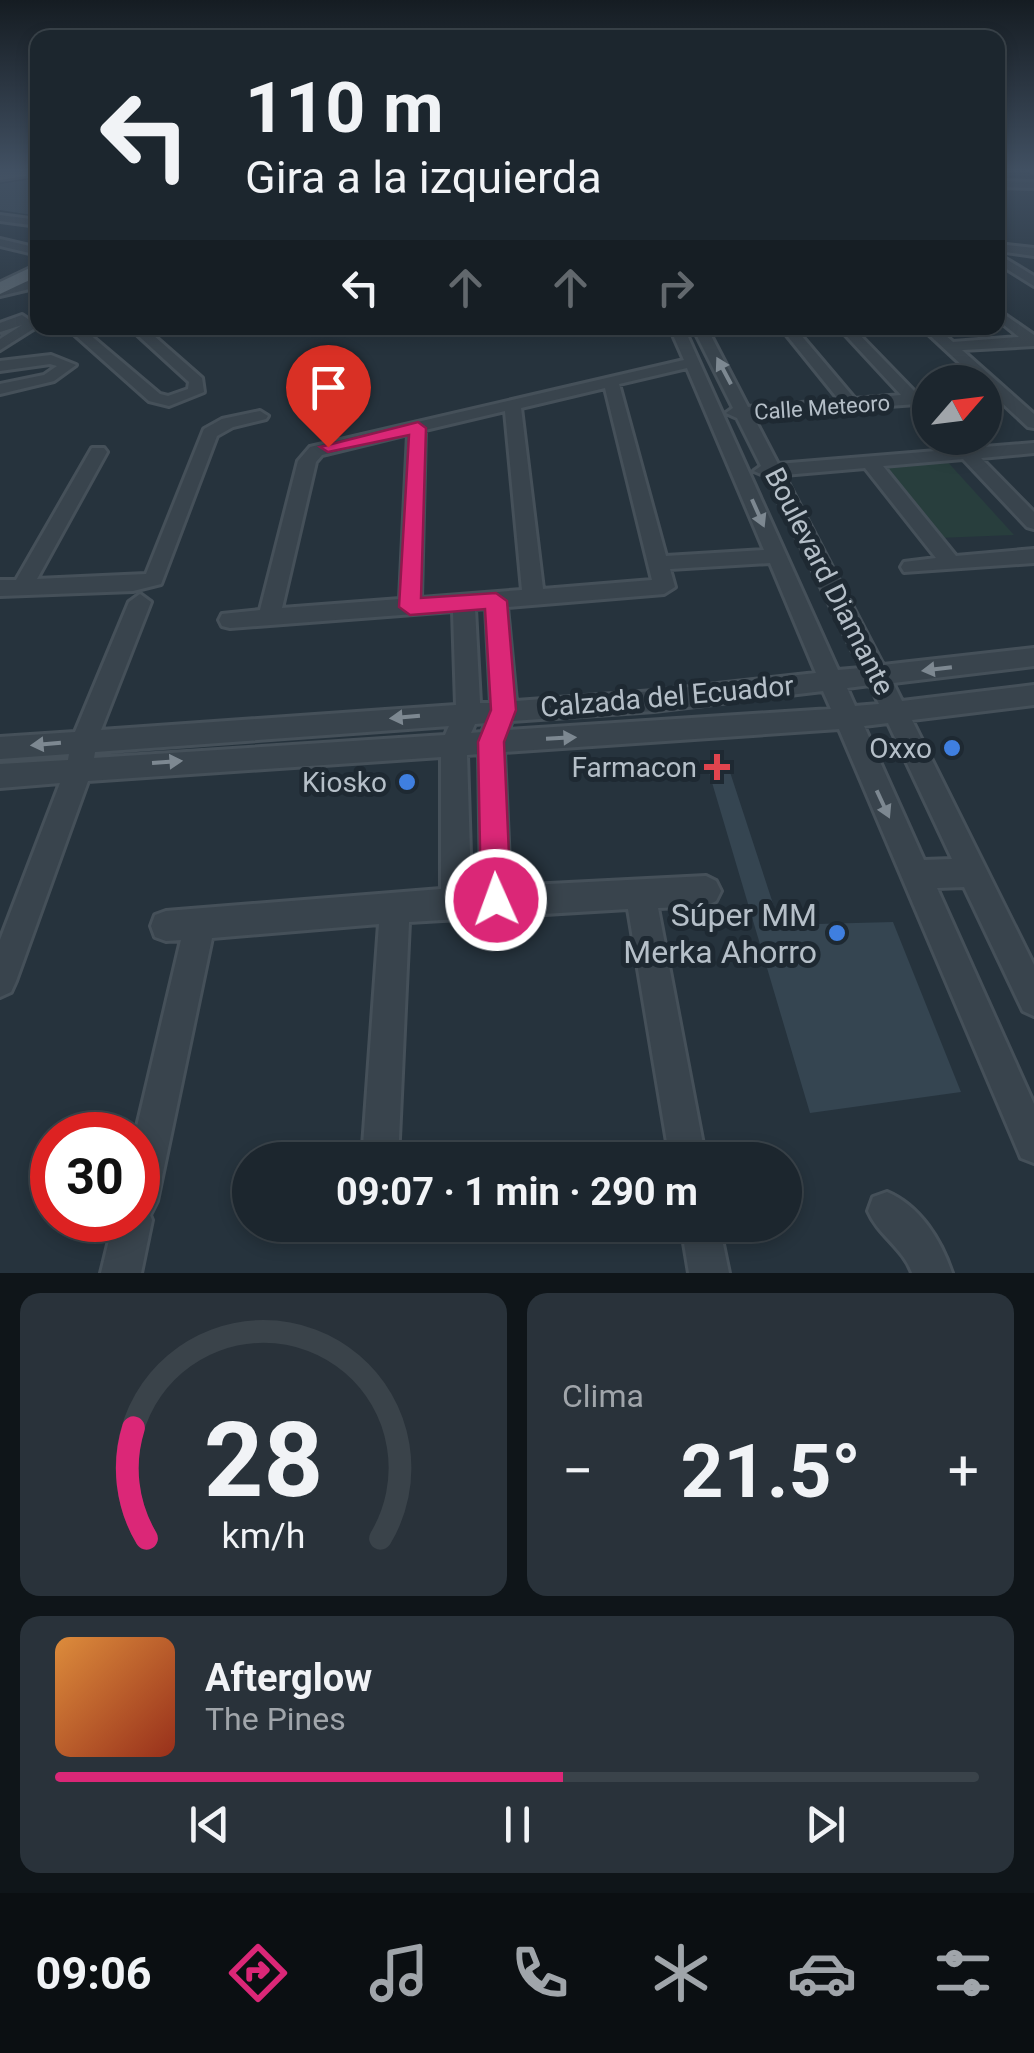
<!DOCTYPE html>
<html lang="es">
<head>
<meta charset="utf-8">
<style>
  :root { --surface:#1c262e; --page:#29323a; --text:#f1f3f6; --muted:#a0a5aa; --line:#3a434a; --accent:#db2777 }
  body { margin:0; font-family:Roboto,sans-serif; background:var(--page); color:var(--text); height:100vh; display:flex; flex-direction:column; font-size:38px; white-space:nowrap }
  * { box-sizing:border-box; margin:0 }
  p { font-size:32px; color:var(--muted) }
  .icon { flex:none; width:55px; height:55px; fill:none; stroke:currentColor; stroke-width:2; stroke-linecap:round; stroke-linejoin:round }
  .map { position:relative; height:1273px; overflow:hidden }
  .side { display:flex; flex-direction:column; gap:20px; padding:20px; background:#0f1519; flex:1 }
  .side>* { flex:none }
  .hud { position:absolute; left:30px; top:30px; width:975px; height:305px; border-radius:20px; box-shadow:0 5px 15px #0003,0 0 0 2px var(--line); background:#1c262e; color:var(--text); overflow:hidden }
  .needle { width:65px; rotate:62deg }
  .fabs { position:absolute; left:912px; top:365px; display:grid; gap:20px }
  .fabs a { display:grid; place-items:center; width:90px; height:90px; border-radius:50%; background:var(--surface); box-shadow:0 5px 15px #0003,0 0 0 2px var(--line); font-size:50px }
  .speed { position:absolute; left:30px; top:1112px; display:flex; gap:20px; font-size:50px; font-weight:700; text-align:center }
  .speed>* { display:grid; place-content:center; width:130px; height:130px; border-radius:50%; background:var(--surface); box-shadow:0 5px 15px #0003,0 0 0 2px var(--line); line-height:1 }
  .speed .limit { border:15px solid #d22; background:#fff; color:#111 }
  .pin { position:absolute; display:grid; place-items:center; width:85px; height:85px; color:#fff; margin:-102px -42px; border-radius:50% 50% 50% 0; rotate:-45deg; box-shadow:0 0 10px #0007 }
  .pin .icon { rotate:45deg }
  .me { position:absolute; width:110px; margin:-55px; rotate:358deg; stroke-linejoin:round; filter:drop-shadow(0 0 8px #0008) }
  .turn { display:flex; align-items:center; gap:35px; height:210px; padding:0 50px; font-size:45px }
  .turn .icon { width:130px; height:130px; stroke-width:2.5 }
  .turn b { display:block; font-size:70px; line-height:85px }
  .lanes { display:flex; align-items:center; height:95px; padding:0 50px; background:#0003; justify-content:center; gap:50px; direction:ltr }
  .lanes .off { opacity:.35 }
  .big { font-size:75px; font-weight:700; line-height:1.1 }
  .side .card { flex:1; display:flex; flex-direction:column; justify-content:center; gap:15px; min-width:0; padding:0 35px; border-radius:20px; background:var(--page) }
  .side .dial { align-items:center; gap:0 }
  .dial svg { height:260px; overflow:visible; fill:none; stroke:var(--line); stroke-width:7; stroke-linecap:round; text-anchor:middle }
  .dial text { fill:var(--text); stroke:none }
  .song { display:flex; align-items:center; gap:30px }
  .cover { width:120px; height:120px; border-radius:15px; background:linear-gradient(135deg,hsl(30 70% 55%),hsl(10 70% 35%)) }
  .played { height:10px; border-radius:5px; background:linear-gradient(90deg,var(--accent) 55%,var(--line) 55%) }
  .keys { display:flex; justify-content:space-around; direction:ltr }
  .heat { display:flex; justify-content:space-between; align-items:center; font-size:55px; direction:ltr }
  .side .tiles { flex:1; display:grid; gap:20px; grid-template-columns:1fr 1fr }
  .card:last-child { grid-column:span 2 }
  .trip { position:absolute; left:232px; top:1142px; width:570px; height:100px; border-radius:50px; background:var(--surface); box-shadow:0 5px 15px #0003,0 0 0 2px var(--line); font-weight:700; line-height:100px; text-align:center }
  .tabs { display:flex; height:160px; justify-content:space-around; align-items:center; background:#0b0f12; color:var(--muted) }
  .tabs .icon { width:70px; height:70px }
  .tabs .selected { color:var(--accent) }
  .tabs b { font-size:45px; color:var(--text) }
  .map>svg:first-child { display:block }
</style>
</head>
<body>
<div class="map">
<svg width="1034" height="1273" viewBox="0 0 1034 1273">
  <rect width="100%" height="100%" fill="#26333d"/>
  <path fill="#283e3d" d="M 945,459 L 1014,535 L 938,538 L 882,466 Z"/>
  <g fill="#354551">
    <path d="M 38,178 L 38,216 L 0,210 L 0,184 Z"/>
    <path d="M 708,769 L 729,769 L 780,925 L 893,922 L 961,1092 L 810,1113 Z"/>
  </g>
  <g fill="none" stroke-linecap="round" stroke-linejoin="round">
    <g stroke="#455059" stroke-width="6">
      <g id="minor">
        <path d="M 1028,168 L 1034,168 L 1034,171 L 1030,170 Z"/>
        <path d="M 998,181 L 1034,182 L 1034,188 L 998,187 Z"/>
        <path d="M 0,215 L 38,220 L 38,226 L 0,221 Z"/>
        <path d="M 0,239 L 38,248 L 38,255 L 0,246 Z"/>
        <path d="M 998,244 L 1034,248 L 1034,256 L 998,251 Z"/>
        <path d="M 1006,259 L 1034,276 L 1034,286 L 1002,266 L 1000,263 Z"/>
        <path d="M 38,279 L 38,287 L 0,296 L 0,288 Z"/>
        <path d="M 998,310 L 1034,335 L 1034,346 L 962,350 L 1034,414 L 1034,428 L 1028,427 L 985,387 L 985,382 L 980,382 L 922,328 L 937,328 L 953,342 L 1019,337 L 998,320 Z"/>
        <path d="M 22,315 L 38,326 L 0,350 L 0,339 L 22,325 L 0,332 L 0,323 Z"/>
        <path d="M 67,328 L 82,328 L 160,394 L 168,396 L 188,389 L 189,382 L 130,328 L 145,328 L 202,378 L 204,392 L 169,406 L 149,401 Z"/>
        <path d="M 374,328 L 426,328 C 415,335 385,335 374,328 Z"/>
        <path d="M 670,328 L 684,328 L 838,670 L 861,668 L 766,476 L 754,471 L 761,466 L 737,418 L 726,413 L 733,408 L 693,328 L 707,328 L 748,407 L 839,400 L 781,328 L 795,328 L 855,399 L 901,395 L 839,328 L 853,328 L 917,394 L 930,393 L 930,403 L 753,416 L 778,464 L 1034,443 L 1034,453 L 981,458 L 1034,512 L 1034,529 L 1027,527 L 963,459 L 883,466 L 956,556 L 1034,549 L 1034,563 L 904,572 L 901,567 L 904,562 L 936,558 L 865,468 L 784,475 L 883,665 L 1034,648 L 1034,666 L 893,683 L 902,701 L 1034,685 L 1034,705 L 912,720 L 1034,965 L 1034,1016 L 1023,1011 L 964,887 L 937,888 L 1034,1104 L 1034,1163 L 1021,1158 L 839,729 L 504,752 L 510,886 L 706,876 L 716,881 L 721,891 L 716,901 L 706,906 L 658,908 L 706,1160 L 670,1160 L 628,909 L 409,922 L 398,1160 L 362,1160 L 379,924 L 212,938 L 157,1201 L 150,1215 L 152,1220 L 141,1273 L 101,1273 L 114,1220 L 138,1220 L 138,1135 L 135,1135 L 181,940 L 166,941 L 155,937 L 151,926 L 155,915 L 166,911 L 441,889 L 441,757 L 88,781 L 16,981 L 11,992 L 0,997 L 0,940 L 60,783 L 0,788 L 0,764 L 68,760 L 69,754 L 0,759 L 0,737 L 75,732 L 129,602 L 140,594 L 151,602 L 101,730 L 456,705 L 453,611 L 230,628 L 222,626 L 219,620 L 222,614 L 260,610 L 298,461 L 310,447 L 684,360 ZM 687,368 L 764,550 L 666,556 L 619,384 ZM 605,388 L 652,580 L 543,589 L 521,408 ZM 505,411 L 522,590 L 421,598 L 425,430 ZM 408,434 L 400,599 L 282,608 L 316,462 L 322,455 ZM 770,563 L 816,673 L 654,691 L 516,701 L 507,607 L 664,594 L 675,587 L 670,569 ZM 486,608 L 491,703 L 480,703 L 475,609 ZM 870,685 L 879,704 L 855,706 L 847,688 ZM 823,691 L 831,709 L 508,730 L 512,721 L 654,711 ZM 486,723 L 482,732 L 471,733 L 475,724 ZM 888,723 L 952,859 L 924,860 L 864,726 ZM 449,726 L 445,735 L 94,758 L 95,752 ZM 479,754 L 481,887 L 471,887 L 467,755 Z"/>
        <path d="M 51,355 L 76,365 L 54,381 L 0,394 L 0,384 L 44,375 L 57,366 L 50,364 L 0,371 L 0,361 Z"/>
        <path d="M 260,411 L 268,416 L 266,419 L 233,427 L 217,436 L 161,584 L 133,591 L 0,596 L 0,580 L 16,580 L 92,448 L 104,448 L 107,452 L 37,579 L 146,574 L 204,429 L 222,419 Z"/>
        <path d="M 887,1192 C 920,1206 941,1240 952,1273 L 912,1273 C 904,1249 878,1235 868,1211 L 873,1197 Z"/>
        <path d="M 681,1225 L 719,1225 L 729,1273 L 689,1273 Z"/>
      </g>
    </g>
    <g stroke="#455059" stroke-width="5">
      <g id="major">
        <path d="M 38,168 L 38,174 L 0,180 L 0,172 Z"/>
        <path d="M 38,264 L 38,276 L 0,294 L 0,282 Z"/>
      </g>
    </g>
    <use href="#minor" fill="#39444d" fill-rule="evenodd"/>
    <use href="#major" fill="#58646d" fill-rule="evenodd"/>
  </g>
  <defs><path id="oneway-solid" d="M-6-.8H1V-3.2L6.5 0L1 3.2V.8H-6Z" transform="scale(2.5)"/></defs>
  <g fill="#7d8891">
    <use href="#oneway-solid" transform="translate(724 371) rotate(-118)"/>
    <use href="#oneway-solid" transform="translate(758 513) rotate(66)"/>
    <use href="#oneway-solid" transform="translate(937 669) rotate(173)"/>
    <use href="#oneway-solid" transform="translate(405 717) rotate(175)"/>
    <use href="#oneway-solid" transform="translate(561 738) rotate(-3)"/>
    <use href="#oneway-solid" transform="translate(46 744) rotate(175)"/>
    <use href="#oneway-solid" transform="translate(167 762) rotate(-4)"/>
    <use href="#oneway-solid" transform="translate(883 804) rotate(65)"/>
  </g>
  <linearGradient id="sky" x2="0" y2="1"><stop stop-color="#151c22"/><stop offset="0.49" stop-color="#415062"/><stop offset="1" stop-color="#415062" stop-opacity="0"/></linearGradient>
  <rect width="1034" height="346" fill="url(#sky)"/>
  <path fill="#db2777" stroke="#8e194d" stroke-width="2.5" d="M 418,422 L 426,428 L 421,598 L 496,593 L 507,601 L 516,710 L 504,742 L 511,900 L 506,911 L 496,916 L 485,911 L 481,900 L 478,742 L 491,710 L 485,609 L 410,615 L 399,607 L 409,435 L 328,452 L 320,447 Z"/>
  <g fill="#3f7fe0" stroke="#1e2932" stroke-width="4">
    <circle cx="952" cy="748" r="10"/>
    <circle cx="407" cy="782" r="10"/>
    <circle cx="837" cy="933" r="10"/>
  </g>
  <path fill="#e0444e" stroke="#1e2932" stroke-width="4" d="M712 752h10v10h10v10h-10v10h-10v-10h-10v-10h10z"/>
  <g text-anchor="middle" stroke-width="10" stroke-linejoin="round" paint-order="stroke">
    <g font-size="22" fill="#b5bfc8" stroke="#1e2932">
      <text transform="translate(822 407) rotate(-4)" y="8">Calle Meteoro</text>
    </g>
    <g font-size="28" fill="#b5bfc8" stroke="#1e2932">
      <text transform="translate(830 581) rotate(63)" y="10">Boulevard Diamante</text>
      <text transform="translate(667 696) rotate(-5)" y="10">Calzada del Ecuador</text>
    </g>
    <g font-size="28" fill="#b5bfc8" stroke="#1e2932" text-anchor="end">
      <text x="932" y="758">Oxxo</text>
      <text x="697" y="777">Farmacon</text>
      <text x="387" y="792">Kiosko</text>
    </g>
    <g font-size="32" fill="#b5bfc8" stroke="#1e2932" text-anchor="end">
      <text x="817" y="926">Súper MM<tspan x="817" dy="37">Merka Ahorro</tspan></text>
    </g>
  </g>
</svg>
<div class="fabs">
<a><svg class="needle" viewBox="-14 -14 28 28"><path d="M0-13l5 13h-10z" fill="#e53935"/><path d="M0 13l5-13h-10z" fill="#a0a5aa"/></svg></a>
</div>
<div class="speed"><div class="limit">30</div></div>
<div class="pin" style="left:328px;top:447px;background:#d93025"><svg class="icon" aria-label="arrive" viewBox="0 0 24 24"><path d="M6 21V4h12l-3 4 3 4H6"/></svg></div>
<svg class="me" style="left:496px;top:900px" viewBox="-20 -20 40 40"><circle r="17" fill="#db2777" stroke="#fff" stroke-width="3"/><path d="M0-11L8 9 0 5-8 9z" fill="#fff"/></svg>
<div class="trip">09:07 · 1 min · 290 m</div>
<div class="hud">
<div class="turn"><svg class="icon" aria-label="left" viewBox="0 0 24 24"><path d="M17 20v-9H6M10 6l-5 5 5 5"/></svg><div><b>110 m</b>Gira a la izquierda</div></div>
<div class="lanes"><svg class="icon" aria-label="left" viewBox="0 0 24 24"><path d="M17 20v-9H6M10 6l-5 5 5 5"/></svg><svg class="icon off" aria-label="ahead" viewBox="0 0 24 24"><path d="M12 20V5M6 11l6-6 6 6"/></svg><svg class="icon off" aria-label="ahead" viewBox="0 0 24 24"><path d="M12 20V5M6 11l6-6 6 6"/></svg><svg class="icon off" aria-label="right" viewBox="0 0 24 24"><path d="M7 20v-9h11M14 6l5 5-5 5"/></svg></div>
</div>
</div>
<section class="side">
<div class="tiles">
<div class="card dial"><svg viewBox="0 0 100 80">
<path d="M14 69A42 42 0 1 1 86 69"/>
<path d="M14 69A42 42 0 0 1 10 35" stroke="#db2777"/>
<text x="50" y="56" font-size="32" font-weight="700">28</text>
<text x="50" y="72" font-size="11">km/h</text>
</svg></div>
<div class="card"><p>Clima</p>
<div class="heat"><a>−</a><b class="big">21.5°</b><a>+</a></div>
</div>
<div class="card">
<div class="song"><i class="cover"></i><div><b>Afterglow</b><p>The Pines</p></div></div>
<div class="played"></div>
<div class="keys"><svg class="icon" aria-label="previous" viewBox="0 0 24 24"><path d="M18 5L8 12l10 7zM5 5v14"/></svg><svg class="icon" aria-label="pause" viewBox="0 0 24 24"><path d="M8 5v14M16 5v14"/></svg><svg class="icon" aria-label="next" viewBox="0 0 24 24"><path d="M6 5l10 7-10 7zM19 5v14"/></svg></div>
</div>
</div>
</section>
<nav class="tabs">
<b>09:06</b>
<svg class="icon selected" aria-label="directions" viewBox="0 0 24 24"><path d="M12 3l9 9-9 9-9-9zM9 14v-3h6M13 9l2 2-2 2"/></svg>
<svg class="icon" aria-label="music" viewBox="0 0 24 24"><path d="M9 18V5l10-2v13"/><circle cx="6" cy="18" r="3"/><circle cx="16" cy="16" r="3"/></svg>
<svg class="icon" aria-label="phone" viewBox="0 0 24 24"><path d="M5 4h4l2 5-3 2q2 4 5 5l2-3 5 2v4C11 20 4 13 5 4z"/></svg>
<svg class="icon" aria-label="climate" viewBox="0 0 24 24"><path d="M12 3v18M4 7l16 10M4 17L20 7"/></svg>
<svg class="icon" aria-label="car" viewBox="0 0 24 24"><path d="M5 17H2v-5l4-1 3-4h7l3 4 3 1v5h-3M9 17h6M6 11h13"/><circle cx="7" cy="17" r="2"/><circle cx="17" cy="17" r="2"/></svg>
<svg class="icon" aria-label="filters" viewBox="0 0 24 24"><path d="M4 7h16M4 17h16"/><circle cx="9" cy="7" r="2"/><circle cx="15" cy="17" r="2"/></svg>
</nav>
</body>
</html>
